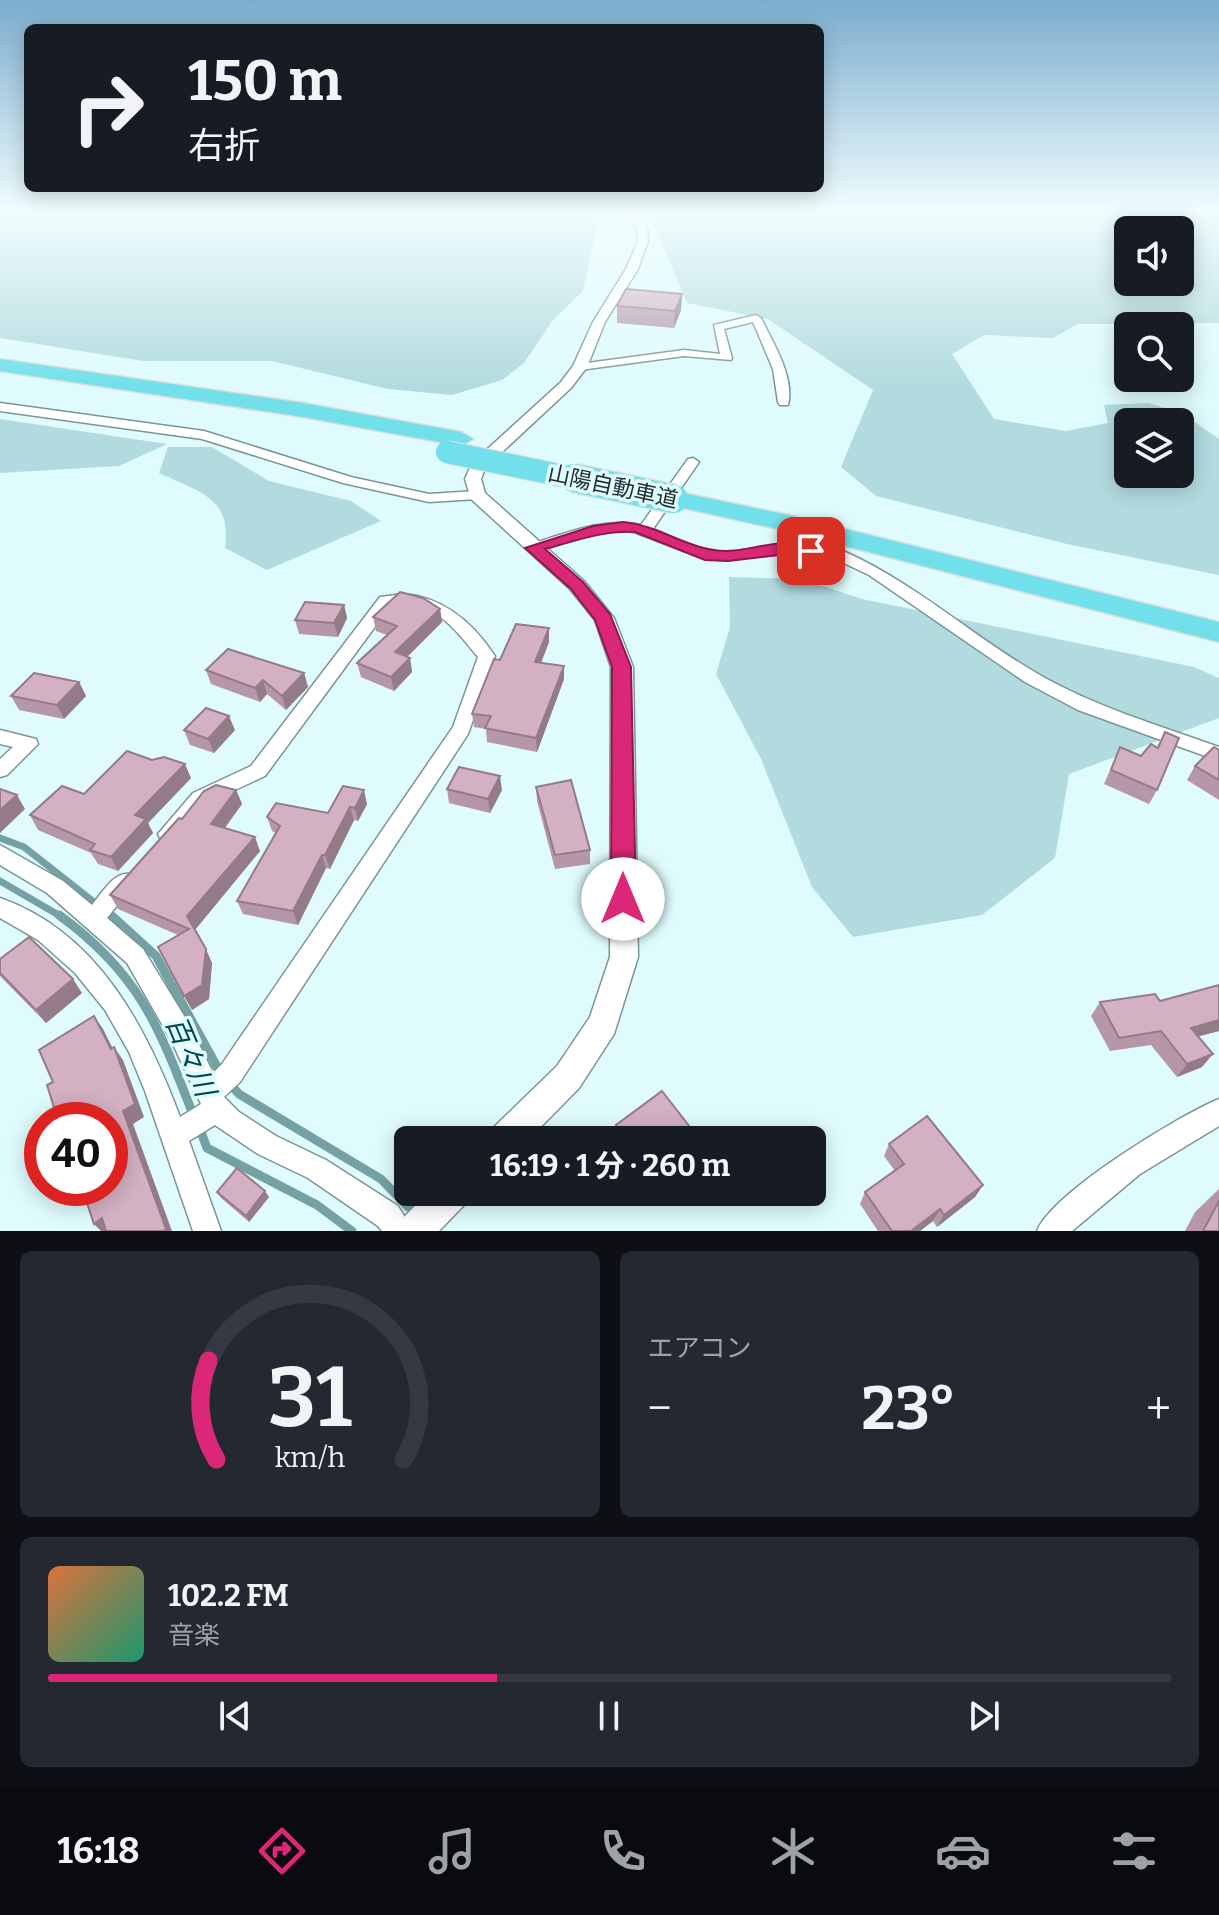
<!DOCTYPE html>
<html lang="ja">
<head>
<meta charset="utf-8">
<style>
  :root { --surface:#171b24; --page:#242831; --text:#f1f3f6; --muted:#9ea1a6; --line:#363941; --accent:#db2777 }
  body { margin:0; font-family:Bitter,"Noto Sans JP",serif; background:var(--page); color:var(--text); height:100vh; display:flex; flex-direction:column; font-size:30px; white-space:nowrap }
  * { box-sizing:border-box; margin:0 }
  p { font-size:26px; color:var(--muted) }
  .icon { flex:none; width:44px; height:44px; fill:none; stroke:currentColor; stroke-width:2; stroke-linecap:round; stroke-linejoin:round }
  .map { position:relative; height:1231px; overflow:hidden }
  .drawer { display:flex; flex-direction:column; gap:20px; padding:20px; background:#0d0f14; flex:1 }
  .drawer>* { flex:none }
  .banner { position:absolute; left:24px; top:24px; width:800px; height:168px; border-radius:12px; box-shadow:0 4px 20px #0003; background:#171b24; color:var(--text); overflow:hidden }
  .buttons { position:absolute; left:1114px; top:216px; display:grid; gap:16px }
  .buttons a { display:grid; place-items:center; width:80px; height:80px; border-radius:12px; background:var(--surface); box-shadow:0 4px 20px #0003; font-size:40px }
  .speed { position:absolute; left:24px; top:1102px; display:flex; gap:16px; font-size:40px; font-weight:700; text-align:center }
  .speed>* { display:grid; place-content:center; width:104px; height:104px; border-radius:50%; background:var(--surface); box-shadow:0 4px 20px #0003; line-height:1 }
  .speed .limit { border:12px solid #d22; background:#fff; color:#111 }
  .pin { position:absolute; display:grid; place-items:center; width:68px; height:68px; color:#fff; margin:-34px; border-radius:16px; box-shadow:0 4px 12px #0006 }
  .me { position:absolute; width:88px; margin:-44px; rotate:0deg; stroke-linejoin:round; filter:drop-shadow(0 0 6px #0008) }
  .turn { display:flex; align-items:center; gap:28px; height:168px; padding:0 32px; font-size:36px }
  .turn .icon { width:104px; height:104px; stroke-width:2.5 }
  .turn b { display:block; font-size:56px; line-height:68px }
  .big { font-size:60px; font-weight:700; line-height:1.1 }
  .drawer .card { flex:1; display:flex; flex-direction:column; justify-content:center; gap:12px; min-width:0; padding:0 28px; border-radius:12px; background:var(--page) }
  .drawer .dial { align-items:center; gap:0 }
  .dial svg { height:208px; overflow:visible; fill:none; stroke:var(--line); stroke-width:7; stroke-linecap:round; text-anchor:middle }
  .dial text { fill:var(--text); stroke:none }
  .song { display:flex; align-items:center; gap:24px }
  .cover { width:96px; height:96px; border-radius:12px; background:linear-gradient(135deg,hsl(20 70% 55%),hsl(160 70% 35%)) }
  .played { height:8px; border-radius:4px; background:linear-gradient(90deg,var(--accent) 40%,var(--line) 40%) }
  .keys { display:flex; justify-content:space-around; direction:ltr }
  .heat { display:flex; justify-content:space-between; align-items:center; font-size:44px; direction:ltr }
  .drawer .tiles { flex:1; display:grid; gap:20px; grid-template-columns:1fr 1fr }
  .card:last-child { grid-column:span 2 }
  .trip { position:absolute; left:394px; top:1126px; width:432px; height:80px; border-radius:12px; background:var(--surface); box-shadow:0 4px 20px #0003; font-weight:700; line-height:80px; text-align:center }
  .menu { display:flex; height:128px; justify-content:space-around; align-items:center; background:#090b0e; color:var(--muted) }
  .menu .icon { width:56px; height:56px }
  .menu .selected { color:var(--accent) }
  .menu b { font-size:36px; color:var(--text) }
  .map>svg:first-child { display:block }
</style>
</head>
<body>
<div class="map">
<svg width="1219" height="1231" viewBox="0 0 1219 1231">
  <rect width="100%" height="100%" fill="#dffbfd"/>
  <g fill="#b2dbdf" fill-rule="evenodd">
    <path d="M 0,213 L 588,213 L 596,229 L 583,291 L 553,320 L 524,363 L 502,380 L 452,395 L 388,389 L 272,361 L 143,361 L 0,338 Z"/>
    <path d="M 644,213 L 1219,213 L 1219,323 L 1078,324 L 1053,338 L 984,335 L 952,354 L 994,419 L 1066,431 L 1108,423 L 1104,405 L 1148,403 L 1182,413 L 1219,439 L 1219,575 L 1067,544 L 876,496 L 841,467 L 873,390 L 768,319 L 687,303 L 653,222 ZM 1128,230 L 1180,230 L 1180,282 L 1128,282 ZM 1128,422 L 1180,422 L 1180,474 L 1128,474 Z"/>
    <path d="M 0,419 L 167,444 L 119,466 L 0,473 Z"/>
    <path d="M 168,447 L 212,447 L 269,481 L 351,501 L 381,521 L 267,570 L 225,548 C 232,497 199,492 159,473 Z"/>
    <path d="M 729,577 L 802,579 L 862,599 L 1194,667 L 1219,678 L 1219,718 L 1069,774 L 1055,858 L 982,915 L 853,937 L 812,887 L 761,759 L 716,674 L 730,627 Z"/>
  </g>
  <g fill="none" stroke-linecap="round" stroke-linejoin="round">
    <g stroke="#75a1a5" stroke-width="7">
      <path d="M 0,838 L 24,847 L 113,917"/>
      <path d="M 0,881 L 62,917"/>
    </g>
    <g stroke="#75a1a5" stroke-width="9">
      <path d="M 59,915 C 140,974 159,1027 194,1117"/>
      <path d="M 111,915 L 156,956 L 221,1074"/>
      <path d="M 229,1083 L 239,1094 L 381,1179 L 408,1207"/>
      <path d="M 199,1127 L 207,1148 L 317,1205 L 352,1231"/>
    </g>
    <g stroke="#7b9597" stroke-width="3">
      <g id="minor">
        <path d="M 756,315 L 761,318 C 773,343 795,377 788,405 L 780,405 L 778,402 L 773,369 L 753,322 L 724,329 L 732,358 L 731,360 L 684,356 L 580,370 L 574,367 L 580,364 L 684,350 L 720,354 L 714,325 Z"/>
        <path d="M 0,403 L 204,431 L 351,477 L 429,494 L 477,491 L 484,495 L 477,499 L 429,502 L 343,483 L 202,439 L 0,411 Z"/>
        <path d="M 693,458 L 699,462 L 653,529 C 670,536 691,548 710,551 C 753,557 800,533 843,551 C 914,582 972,636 1038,674 C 1095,707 1158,725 1219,747 L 1219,761 L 1078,710 L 1025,682 L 869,575 L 831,557 L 788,553 L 728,560 L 705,559 L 634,532 C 600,527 566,544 533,552 L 526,548 L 528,545 C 564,534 603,517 641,525 L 688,459 Z"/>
        <path d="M 403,594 C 444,597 473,623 495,656 L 468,734 L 240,1082 L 224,1097 L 239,1112 L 276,1136 L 326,1160 L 398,1206 L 413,1231 L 382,1231 L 378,1226 L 308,1178 L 258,1154 L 215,1125 L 189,1141 L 221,1231 L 193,1231 L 145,1091 L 129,1052 L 105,1010 L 75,973 L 38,940 L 0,918 L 0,898 C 97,932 146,1026 180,1117 L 201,1104 L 171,1040 L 127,963 L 47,893 L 0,865 L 0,845 L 63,881 L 92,905 C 102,893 116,868 133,875 L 137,881 L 107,918 L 143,949 L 189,1024 L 213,1073 L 222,1064 L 453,727 L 478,657 C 453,627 434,599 391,605 L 265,776 L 207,803 L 175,840 L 168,842 L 161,840 L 158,834 L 193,793 L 251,766 L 380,597 Z"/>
        <path d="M 0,730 L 36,739 L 38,744 L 7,775 L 0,777 L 0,759 L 13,747 L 0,744 Z"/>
        <path d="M 1219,1099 L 1219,1126 L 1140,1174 L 1072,1231 L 1037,1231 C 1053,1192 1178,1116 1219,1099 Z"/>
      </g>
    </g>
    <g stroke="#7b9597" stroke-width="3">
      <g id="tertiary">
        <path d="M 627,213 L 637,213 L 647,228 L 648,241 L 638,269 L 605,322 L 587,367 L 571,388 L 485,468 L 481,479 L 485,493 L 584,581 L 614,618 L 633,667 L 638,957 L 614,1034 L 579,1088 L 528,1140 L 489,1140 L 493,1128 L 557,1066 L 590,1017 L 610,957 L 611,667 L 595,620 L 570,589 L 471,499 L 465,479 L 472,463 L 561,382 L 573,366 L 593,322 L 626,269 L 638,241 L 637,228 Z"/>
        <path d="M 429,1192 L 470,1192 L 465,1204 L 439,1231 L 396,1231 L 402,1219 Z"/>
      </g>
    </g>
    <g stroke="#dcdede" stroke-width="3">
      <g id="motorway">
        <path d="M 0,359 L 303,403 L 461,432 L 473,439 L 461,446 L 303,417 L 0,371 Z"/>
        <path d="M 674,491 L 793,516 L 1219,622 L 1219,642 L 791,532 L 665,504 L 661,499 Z"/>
      </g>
    </g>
    <use href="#minor" fill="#fff" fill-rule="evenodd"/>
    <use href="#tertiary" fill="#fff" fill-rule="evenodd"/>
    <use href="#motorway" fill="#72e0ea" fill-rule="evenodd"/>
    <g stroke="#dcdede" stroke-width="24" stroke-linecap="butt">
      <path id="motorway-bridge-far1" d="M 447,452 L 583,480"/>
    </g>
    <g stroke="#dcdede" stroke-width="31" stroke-linecap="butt">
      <path id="motorway-bridge" d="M 574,478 L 674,499"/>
    </g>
    <use href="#motorway-bridge-far1" stroke="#72e0ea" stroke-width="22"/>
    <use href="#motorway-bridge" stroke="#72e0ea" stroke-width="28"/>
  </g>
  <g fill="#b597a7">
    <path d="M 682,294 L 681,310 L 674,328 L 617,323 L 617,306 Z"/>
    <path d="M 344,605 L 347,618 L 338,637 L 299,634 L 295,620 Z"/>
    <path d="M 440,609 L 442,622 L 407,657 L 410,658 L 412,672 L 394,691 L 361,677 L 357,663 L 387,635 L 376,631 L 373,617 Z"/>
    <path d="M 549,628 L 549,642 L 541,663 L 564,679 L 537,752 L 487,742 L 486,729 L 474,727 L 472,714 L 500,660 Z"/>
    <path d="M 206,670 L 304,673 L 308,687 L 286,710 L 267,694 L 260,702 L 211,684 Z"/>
    <path d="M 79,682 L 86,696 L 64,719 L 19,710 L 11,696 Z"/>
    <path d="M 184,730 L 235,730 L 214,753 L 190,745 Z"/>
    <path d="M 1165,732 L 1157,790 L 1149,804 L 1104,784 L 1120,747 L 1141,756 L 1157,747 Z"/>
    <path d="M 1219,750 L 1219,800 L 1187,780 L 1195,766 Z"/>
    <path d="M 191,778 L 148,823 L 153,833 L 118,871 L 98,864 L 91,853 L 38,830 L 30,815 L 84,794 Z"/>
    <path d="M 343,786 L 367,804 L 358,821 L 354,820 L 330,869 L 326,868 L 298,925 L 243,914 L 237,901 L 276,833 L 272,831 L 267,817 L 328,813 Z"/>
    <path d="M 536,787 L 590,850 L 590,864 L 555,869 L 537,801 Z"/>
    <path d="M 447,789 L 502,790 L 490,813 L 449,803 Z"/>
    <path d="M 236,790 L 242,804 L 225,828 L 260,851 L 195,930 L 212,963 L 209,999 L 192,1010 L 178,935 L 118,909 L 110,895 L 182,819 Z"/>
    <path d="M 0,959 L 82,993 L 46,1023 L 0,976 Z"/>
    <path d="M 1219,985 L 1219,1031 L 1198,1036 L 1202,1067 L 1177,1077 L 1151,1045 L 1110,1051 L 1091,1016 L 1100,1002 L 1160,1001 Z"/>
    <path d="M 616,1125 L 700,1140 L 618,1140 L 616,1138 Z"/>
    <path d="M 889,1144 L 983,1185 L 975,1197 L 937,1227 L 933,1221 L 920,1231 L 878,1231 L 860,1204 L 865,1192 L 895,1171 L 884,1156 Z"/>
    <path d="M 1219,1189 L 1219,1231 L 1185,1231 L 1195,1212 Z"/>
    <path d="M 217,1192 L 269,1197 L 249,1222 L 221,1198 Z"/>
  </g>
  <g fill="#947b88">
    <path d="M 682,294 L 681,310 L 674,328 L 675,311 Z"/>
    <path d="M 344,605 L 347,618 L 338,637 L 334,623 Z"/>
    <path d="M 440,609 L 442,622 L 398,666 L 395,652 Z"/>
    <path d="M 549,628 L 549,642 L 536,675 L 535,662 Z"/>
    <path d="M 410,658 L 412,672 L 394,691 L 391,677 Z"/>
    <path d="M 564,666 L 564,679 L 537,752 L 536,738 Z"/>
    <path d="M 304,673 L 308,687 L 286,710 L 282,696 Z"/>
    <path d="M 263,680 L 267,694 L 260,702 L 255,688 Z"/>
    <path d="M 79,682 L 86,696 L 64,719 L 57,705 Z"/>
    <path d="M 229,716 L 235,730 L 214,753 L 208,739 Z"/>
    <path d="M 185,764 L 191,778 L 148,823 L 153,833 L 118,871 L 111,857 L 135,815 Z"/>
    <path d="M 500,776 L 502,790 L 490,813 L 488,799 Z"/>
    <path d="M 236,790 L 242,804 L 217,838 L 211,824 Z"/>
    <path d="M 364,790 L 367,804 L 358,821 L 355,808 Z"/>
    <path d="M 17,795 L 25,809 L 0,833 L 0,810 Z"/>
    <path d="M 350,807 L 354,820 L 330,869 L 325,855 Z"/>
    <path d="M 255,837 L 260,851 L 194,931 L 187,916 Z"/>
    <path d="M 322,855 L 326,868 L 298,925 L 293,911 Z"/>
    <path d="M 206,949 L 212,963 L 209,999 L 192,1010 L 184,996 Z"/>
    <path d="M 73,979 L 82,993 L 46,1023 L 36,1010 Z"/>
    <path d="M 94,1016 L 103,1029 L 119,1061 L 114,1047 L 123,1060 L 144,1117 L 133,1124 L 172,1231 L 164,1231 L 123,1111 L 111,1049 Z"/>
    <path d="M 1219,1020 L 1219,1031 L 1181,1041 L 1191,1028 Z"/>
    <path d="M 1213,1054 L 1202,1067 L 1177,1077 L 1187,1064 Z"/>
    <path d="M 983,1185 L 975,1197 L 937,1227 L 944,1215 Z"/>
    <path d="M 265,1191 L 269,1197 L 249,1222 L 246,1216 Z"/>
    <path d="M 940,1209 L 933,1221 L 920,1231 L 911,1231 Z"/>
    <path d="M 102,1218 L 111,1231 L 101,1231 L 94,1224 Z"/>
  </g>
  <g fill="#d3b0c2" stroke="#947b88" stroke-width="2">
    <path d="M 626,289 L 682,294 L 675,311 L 617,306 Z"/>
    <path d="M 400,592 L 423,598 L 440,609 L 395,652 L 410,658 L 391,677 L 357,663 L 397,626 L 373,617 Z"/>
    <path d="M 305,602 L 344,605 L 334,623 L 295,620 Z"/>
    <path d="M 516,624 L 549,628 L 535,662 L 564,666 L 536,738 L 485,728 L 491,716 L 472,714 L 494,659 L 500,660 Z"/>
    <path d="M 228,649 L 304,673 L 282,696 L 263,680 L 255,688 L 206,670 Z"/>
    <path d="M 34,673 L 79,682 L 57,705 L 11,696 Z"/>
    <path d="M 206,708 L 229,716 L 208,739 L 184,730 Z"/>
    <path d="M 1165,732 L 1179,738 L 1157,790 L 1111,770 L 1120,747 L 1141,756 L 1151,744 L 1158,748 Z"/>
    <path d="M 1214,747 L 1219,750 L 1219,780 L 1195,766 Z"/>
    <path d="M 127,751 L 152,760 L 164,757 L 185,764 L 135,815 L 146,819 L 111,857 L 90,850 L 95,844 L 30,815 L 62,786 L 84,794 Z"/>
    <path d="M 459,767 L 500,776 L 488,799 L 447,789 Z"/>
    <path d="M 571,780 L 590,850 L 555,855 L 536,787 Z"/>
    <path d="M 216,785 L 236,790 L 211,824 L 255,837 L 187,916 L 206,949 L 202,985 L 184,996 L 158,947 L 189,929 L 110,895 L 179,818 L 182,819 L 204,791 Z"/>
    <path d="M 343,786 L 364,790 L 355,808 L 350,807 L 325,855 L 322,855 L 293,911 L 237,901 L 280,826 L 267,817 L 276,803 L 328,813 Z"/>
    <path d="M 0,789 L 17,795 L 0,810 Z"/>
    <path d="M 29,937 L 73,979 L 36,1010 L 0,973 L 0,959 Z"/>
    <path d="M 1219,985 L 1219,1020 L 1191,1028 L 1213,1054 L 1187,1064 L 1161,1031 L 1119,1038 L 1100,1002 L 1155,994 L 1160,1001 Z"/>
    <path d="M 94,1016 L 111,1049 L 114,1047 L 135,1104 L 123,1111 L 166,1229 L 164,1231 L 106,1231 L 102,1218 L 94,1224 L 82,1188 L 110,1188 L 110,1120 L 58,1120 L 47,1085 L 53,1082 L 39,1050 Z"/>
    <path d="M 662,1091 L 700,1140 L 627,1140 L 616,1125 Z"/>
    <path d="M 927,1116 L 983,1185 L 944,1215 L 940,1209 L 911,1231 L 892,1231 L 865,1192 L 904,1164 L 889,1144 Z"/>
    <path d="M 237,1168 L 265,1191 L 246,1216 L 217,1192 Z"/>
    <path d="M 1219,1201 L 1219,1231 L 1203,1231 Z"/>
  </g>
  <linearGradient id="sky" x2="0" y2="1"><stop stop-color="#7aaccd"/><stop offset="0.55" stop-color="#f1fdfe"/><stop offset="1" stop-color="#f1fdfe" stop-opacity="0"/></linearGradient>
  <rect width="1219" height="385" fill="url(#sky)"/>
  <path fill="#db2777" stroke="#8e194d" stroke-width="2" d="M 623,522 C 659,525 690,551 726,551 C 752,551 799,532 819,551 L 811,556 L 788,554 L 728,561 L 705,560 L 635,532 C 604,530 575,541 545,549 L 583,582 L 610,614 L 631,667 L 636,899 L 632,907 L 623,910 L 615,907 L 611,899 L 612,667 L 595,620 L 571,589 L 525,548 L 593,526 Z"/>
  <g text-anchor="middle" stroke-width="7" stroke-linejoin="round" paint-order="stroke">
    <g font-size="22" fill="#232e2f" stroke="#dffbfd">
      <text transform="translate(613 486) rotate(12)" y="8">山陽自動車道</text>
    </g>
    <g font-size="28" font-style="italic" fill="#00464b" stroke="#dffbfd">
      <text transform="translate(191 1056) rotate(67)" y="10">百々川</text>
    </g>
  </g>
</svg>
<div class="buttons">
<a><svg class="icon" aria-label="sound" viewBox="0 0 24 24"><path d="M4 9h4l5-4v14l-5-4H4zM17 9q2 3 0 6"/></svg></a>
<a><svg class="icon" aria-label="search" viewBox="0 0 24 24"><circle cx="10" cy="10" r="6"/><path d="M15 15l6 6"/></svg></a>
<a><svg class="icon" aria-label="layers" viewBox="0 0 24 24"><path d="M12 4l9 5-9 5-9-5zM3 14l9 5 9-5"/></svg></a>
</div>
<div class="speed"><div class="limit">40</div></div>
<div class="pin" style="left:811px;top:551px;background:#d93025"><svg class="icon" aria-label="arrive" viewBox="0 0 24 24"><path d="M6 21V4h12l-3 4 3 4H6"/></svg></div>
<svg class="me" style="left:623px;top:899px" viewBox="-20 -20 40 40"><circle r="19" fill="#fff"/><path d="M0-13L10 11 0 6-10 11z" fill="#db2777"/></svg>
<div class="trip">16:19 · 1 分 · 260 m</div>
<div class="banner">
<div class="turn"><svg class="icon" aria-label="right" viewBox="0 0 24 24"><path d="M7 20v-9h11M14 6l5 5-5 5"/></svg><div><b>150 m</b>右折</div></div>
</div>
</div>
<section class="drawer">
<div class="tiles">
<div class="card dial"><svg viewBox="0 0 100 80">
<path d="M14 69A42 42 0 1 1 86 69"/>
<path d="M14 69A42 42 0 0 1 11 31" stroke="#db2777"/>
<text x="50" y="56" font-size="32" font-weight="700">31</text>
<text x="50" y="72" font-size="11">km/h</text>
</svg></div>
<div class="card"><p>エアコン</p>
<div class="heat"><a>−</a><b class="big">23°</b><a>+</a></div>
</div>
<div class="card">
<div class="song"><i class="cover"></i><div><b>102.2 FM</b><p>音楽</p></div></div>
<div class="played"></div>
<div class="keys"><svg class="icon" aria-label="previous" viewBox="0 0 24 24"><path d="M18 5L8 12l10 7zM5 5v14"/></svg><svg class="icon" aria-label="pause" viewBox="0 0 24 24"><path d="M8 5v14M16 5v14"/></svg><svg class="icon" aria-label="next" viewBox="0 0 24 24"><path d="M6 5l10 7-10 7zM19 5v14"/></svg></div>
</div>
</div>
</section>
<nav class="menu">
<b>16:18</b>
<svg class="icon selected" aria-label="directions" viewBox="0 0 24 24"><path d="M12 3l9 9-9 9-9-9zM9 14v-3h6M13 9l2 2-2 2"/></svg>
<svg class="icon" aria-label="music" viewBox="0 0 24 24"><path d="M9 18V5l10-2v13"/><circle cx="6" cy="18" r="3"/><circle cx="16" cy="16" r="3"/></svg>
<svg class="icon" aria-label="phone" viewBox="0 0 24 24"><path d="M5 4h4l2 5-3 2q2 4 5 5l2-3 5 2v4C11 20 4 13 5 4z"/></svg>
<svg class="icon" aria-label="climate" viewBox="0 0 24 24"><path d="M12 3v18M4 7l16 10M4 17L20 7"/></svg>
<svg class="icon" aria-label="car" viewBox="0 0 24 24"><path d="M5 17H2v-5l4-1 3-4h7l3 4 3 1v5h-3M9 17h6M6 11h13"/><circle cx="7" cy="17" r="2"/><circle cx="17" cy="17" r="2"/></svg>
<svg class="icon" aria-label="filters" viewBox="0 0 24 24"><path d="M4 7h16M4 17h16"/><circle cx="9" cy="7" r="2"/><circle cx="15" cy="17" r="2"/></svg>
</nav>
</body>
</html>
